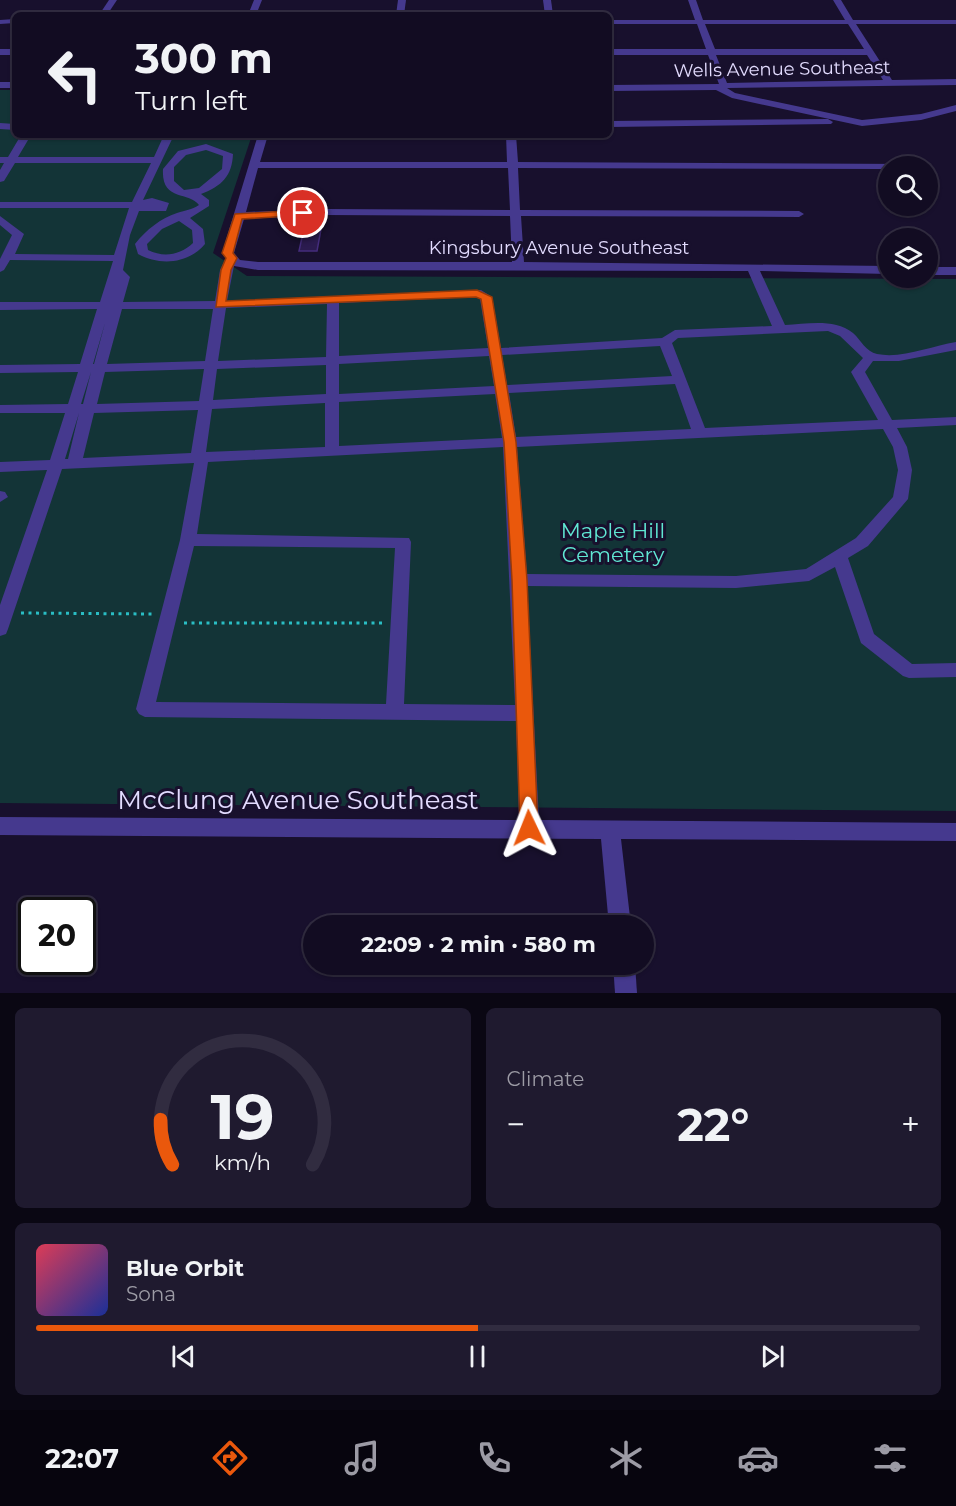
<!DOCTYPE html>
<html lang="en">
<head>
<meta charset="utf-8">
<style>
  :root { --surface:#120c22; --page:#1f1a2f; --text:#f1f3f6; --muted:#9c9ba5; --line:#312c40; --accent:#ea580c }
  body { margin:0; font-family:Montserrat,sans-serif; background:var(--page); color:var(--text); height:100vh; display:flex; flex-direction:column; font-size:22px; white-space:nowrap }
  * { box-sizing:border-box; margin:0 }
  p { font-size:20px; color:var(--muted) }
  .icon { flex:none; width:33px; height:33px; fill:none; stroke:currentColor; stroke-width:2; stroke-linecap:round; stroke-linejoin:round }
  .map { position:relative; height:993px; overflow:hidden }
  .sheet { display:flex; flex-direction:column; gap:15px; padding:15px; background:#0a0713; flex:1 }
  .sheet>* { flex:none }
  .top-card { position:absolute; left:12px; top:12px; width:600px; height:126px; border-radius:9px; box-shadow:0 2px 4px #0004,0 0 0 2px var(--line); background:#120c22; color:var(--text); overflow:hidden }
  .tools { position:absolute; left:878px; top:156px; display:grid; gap:12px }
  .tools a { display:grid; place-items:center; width:60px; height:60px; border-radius:50%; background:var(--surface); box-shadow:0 2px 4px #0004,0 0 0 2px var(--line); font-size:30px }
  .speed { position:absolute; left:18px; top:897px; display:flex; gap:12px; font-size:30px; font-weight:700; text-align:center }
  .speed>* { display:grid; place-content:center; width:78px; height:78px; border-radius:50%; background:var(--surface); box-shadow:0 2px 4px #0004,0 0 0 2px var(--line); line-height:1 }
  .speed .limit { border:3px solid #111; border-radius:9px; background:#fff; color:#111 }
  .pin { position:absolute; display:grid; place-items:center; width:51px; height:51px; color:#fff; margin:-26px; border:3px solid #fff; border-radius:50%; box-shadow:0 2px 6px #0007 }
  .me { position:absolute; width:66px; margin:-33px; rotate:358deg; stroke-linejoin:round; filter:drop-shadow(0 0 4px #0008) }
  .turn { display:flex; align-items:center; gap:21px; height:126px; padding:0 24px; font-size:27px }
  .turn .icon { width:78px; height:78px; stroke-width:2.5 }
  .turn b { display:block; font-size:42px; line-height:51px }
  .big { font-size:45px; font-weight:700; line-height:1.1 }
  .sheet .tile { flex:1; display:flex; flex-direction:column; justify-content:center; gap:9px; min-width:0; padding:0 21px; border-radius:9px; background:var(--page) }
  .sheet .dial { align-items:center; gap:0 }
  .dial svg { height:156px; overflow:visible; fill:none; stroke:var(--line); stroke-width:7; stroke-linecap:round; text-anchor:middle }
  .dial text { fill:var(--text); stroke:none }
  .song { display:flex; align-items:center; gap:18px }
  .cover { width:72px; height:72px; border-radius:9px; background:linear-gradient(135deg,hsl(350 70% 55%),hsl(230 70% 35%)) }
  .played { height:6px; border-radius:3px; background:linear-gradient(90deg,var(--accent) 50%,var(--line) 50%) }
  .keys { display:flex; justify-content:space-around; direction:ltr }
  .heat { display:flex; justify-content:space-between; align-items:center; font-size:33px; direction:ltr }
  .sheet .tiles { flex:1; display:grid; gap:15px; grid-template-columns:1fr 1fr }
  .tile:last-child { grid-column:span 2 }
  .trip { position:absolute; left:303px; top:915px; width:351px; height:60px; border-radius:30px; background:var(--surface); box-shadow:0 2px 4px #0004,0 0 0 2px var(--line); font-weight:700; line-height:60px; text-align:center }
  .dock { display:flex; height:96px; justify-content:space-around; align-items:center; background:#07050e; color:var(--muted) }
  .dock .icon { width:42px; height:42px }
  .dock .active { color:var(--accent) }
  .dock b { font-size:27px; color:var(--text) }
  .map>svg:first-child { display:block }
</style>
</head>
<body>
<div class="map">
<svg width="956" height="993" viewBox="0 0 956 993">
  <rect width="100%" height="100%" fill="#18102d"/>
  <path fill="#133437" d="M 0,90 L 15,90 L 15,135 L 252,135 L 213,253 L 247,276 L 956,279 L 956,811 L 0,803 Z"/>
  <path fill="#2b1b4f" stroke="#442c7c" stroke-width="1.5" d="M 305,224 L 322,224 L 317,251 L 299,251 Z"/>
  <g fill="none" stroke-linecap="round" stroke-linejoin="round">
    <g stroke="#2abdc4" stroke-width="3" stroke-dasharray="3 4.5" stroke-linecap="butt">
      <path d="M 21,613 L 152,614"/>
      <path d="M 184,623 L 384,623"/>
    </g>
    <g fill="#45398e" fill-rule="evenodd">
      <path d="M 109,0 L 117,0 L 107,15 L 99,15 Z"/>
      <path d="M 254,0 L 262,0 L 256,15 L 248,15 Z"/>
      <path d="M 398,0 L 406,0 L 404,15 L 396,15 Z"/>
      <path d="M 543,0 L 551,0 L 553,15 L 545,15 Z"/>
      <path d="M 688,0 L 696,0 L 703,20 L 845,20 L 833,0 L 841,0 L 853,20 L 956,20 L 956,24 L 856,24 L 892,80 L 956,79 L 956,85 L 727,88 L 735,93 L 862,120 L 921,114 L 956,105 L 956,111 L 921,120 L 862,126 L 732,98 L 716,90 L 609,91 L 609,85 L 719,84 L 708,55 L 609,55 L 609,49 L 706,49 L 697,24 L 609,24 L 609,20 L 695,20 ZM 705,24 L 848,24 L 864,49 L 715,49 ZM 716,55 L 867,55 L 883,80 L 727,83 Z"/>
      <path d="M 15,19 L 15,23 L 0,24 L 0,20 Z"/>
      <rect x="0" y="49" width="15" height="6"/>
      <rect x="0" y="82" width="15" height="6"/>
      <path d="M 828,119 L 833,122 L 831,124 L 609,127 L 609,121 Z"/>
      <path d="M 0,123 L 15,124 L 15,130 L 0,129 Z"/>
      <path d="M 21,135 L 31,135 L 18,157 L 154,157 L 164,135 L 174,135 L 143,200 L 152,198 L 169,203 L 166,211 L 139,211 L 130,235 L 123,270 L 130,277 L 123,302 L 215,301 L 220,270 L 226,258 L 222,253 L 258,135 L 268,135 L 260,162 L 507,162 L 506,135 L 516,135 L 518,162 L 907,164 L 908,166 L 888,166 L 888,169 L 518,168 L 520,210 L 799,211 L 804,214 L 799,217 L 521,216 L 524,262 L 888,266 L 888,274 L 760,271 L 785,325 C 807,324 834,318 853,333 C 861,340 866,352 877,354 C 902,359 931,346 956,342 L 956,350 L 899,361 L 873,361 L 865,372 L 892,420 L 956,417 L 956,425 L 897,428 L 907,447 L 912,470 L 908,499 L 868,546 L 848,558 L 874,634 L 912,664 L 956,663 L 956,677 L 909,678 L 903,676 L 861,643 L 835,567 L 809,581 L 736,588 L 527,586 L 539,820 L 956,823 L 956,841 L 621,839 L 631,926 L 609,926 L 601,839 L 0,835 L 0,817 L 519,820 L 516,721 L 145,717 L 139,714 L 136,709 L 180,540 L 194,463 L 62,469 L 8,629 L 6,634 L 0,636 L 0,605 L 47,470 L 0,472 L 0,462 L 50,460 L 65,413 L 0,413 L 0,405 L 68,404 L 78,372 L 0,373 L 0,365 L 80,364 L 97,309 L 0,310 L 0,302 L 100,302 L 113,261 L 10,260 L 4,270 L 0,272 L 0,259 L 12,235 L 0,225 L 0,216 L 24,234 L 15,254 L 114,255 L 129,208 L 0,208 L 0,202 L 132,202 L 151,163 L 15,163 L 4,181 L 0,182 L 0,170 L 4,163 L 0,163 L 0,157 L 8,157 ZM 258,168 L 508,168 L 510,210 L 325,209 L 246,212 ZM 325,215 L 510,216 L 512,262 L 258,262 L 240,260 L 234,253 L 244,219 ZM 234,266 L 258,270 L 748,271 L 772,326 L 675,330 L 662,338 L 501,348 L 492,297 L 481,290 L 227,301 ZM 475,297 L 480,299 L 488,348 L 339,356 L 339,303 ZM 327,304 L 326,357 L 218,361 L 226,308 ZM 122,309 L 213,309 L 205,361 L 107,364 ZM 105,323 L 94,364 L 93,364 ZM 828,331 L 840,336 L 863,358 L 851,372 L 878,420 L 705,428 L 672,343 L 678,338 ZM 660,346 L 672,376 L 507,385 L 502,355 ZM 489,356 L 494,386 L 339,394 L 339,364 ZM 326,365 L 326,394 L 213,400 L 217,369 ZM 204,369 L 199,401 L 97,404 L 105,372 ZM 91,372 L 83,404 L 81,404 ZM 675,384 L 691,429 L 516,437 L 509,393 ZM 495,394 L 502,438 L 339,446 L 339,402 ZM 325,403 L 325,447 L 206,452 L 212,409 ZM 198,410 L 191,453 L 83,458 L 94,413 ZM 79,413 L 68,459 L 65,459 ZM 883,429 L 893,447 L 898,470 L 893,497 L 856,538 L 806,569 L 736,576 L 527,574 L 517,447 ZM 503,447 L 515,705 L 404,704 L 411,542 L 409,538 L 197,534 L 208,462 ZM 194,546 L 395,548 L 386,704 L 156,702 Z"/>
      <path d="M 206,144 L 233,154 C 232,176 222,186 201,194 L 209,200 L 209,206 L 190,218 L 203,229 L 205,244 C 188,264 160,266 138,254 L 135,244 C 146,230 161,218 177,213 C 186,210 191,210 199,205 C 189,191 161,202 163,169 L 178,151 ZM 206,150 L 223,156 L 222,169 L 199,188 L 184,190 L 174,181 L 174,167 L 186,155 ZM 179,221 L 192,230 L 193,243 C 180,255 164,258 148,250 L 147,244 L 162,229 Z"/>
      <rect x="927" y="267" width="29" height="8"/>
      <path d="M 0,491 L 5,492 L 8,497 L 0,502 Z"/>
      <path d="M 613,964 L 635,964 L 637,993 L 615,993 Z"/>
    </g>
  </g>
  <path fill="#ea580c" stroke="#983908" stroke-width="1.5" d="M 303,210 L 308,213 L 306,215 L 242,219 L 233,253 L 237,258 L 231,270 L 226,301 L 477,290 L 492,297 L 516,442 L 527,580 L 538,828 L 535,834 L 529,836 L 523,834 L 520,828 L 512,580 L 504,442 L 481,299 L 476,297 L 216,307 L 221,270 L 226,258 L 222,253 L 235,214 Z"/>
  <g text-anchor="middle" stroke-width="6" stroke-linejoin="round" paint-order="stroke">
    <g font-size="18" fill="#e3dcff" stroke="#18102d">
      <text transform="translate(782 69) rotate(-1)" y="6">Wells Avenue Southeast</text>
      <text x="559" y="254">Kingsbury Avenue Southeast</text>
    </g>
    <g font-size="21" fill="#60e7d3" stroke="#18102d">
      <text x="613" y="538">Maple Hill<tspan x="613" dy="24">Cemetery</tspan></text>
    </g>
    <g font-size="26" fill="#e3dcff" stroke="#18102d">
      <text x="298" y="809">McClung Avenue Southeast</text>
    </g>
  </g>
</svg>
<div class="tools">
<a><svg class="icon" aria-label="search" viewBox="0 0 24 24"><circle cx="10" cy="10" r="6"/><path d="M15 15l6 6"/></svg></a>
<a><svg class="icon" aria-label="layers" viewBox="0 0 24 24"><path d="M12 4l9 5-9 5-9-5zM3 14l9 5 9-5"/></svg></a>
</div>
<div class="speed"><div class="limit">20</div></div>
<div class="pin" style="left:303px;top:213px;background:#d93025"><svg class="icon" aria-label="arrive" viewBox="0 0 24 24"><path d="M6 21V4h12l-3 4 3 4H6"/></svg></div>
<svg class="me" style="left:529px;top:828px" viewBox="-20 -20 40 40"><path d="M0-17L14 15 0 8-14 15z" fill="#ea580c" stroke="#fff" stroke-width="4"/></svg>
<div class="trip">22:09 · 2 min · 580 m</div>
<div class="top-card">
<div class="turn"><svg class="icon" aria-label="left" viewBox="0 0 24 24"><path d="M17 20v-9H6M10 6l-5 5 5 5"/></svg><div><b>300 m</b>Turn left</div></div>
</div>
</div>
<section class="sheet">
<div class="tiles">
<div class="tile dial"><svg viewBox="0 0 100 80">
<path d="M14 69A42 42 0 1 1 86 69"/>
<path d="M14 69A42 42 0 0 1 8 46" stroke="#ea580c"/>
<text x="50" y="56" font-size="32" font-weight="700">19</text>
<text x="50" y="72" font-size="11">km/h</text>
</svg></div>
<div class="tile"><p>Climate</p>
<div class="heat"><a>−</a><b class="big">22°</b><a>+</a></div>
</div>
<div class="tile">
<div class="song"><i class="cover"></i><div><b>Blue Orbit</b><p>Sona</p></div></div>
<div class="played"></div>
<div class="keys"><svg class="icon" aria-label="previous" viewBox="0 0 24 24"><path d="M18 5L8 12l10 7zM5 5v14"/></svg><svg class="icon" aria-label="pause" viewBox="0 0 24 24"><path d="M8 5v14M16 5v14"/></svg><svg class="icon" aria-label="next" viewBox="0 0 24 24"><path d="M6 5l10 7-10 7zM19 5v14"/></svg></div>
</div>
</div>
</section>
<nav class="dock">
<b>22:07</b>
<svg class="icon active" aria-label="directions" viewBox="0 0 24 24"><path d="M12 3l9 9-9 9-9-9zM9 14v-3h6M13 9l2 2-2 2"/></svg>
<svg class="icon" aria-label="music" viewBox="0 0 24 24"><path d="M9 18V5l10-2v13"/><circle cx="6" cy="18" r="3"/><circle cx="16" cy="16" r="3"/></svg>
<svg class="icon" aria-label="phone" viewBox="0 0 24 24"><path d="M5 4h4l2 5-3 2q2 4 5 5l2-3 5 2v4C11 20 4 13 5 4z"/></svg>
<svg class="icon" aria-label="climate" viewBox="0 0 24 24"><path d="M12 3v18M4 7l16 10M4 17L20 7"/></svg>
<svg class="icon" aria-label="car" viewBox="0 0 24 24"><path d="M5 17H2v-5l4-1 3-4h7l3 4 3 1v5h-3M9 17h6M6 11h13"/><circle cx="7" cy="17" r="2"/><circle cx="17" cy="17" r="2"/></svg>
<svg class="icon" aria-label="filters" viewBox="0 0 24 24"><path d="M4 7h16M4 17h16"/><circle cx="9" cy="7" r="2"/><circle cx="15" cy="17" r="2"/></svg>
</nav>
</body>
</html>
